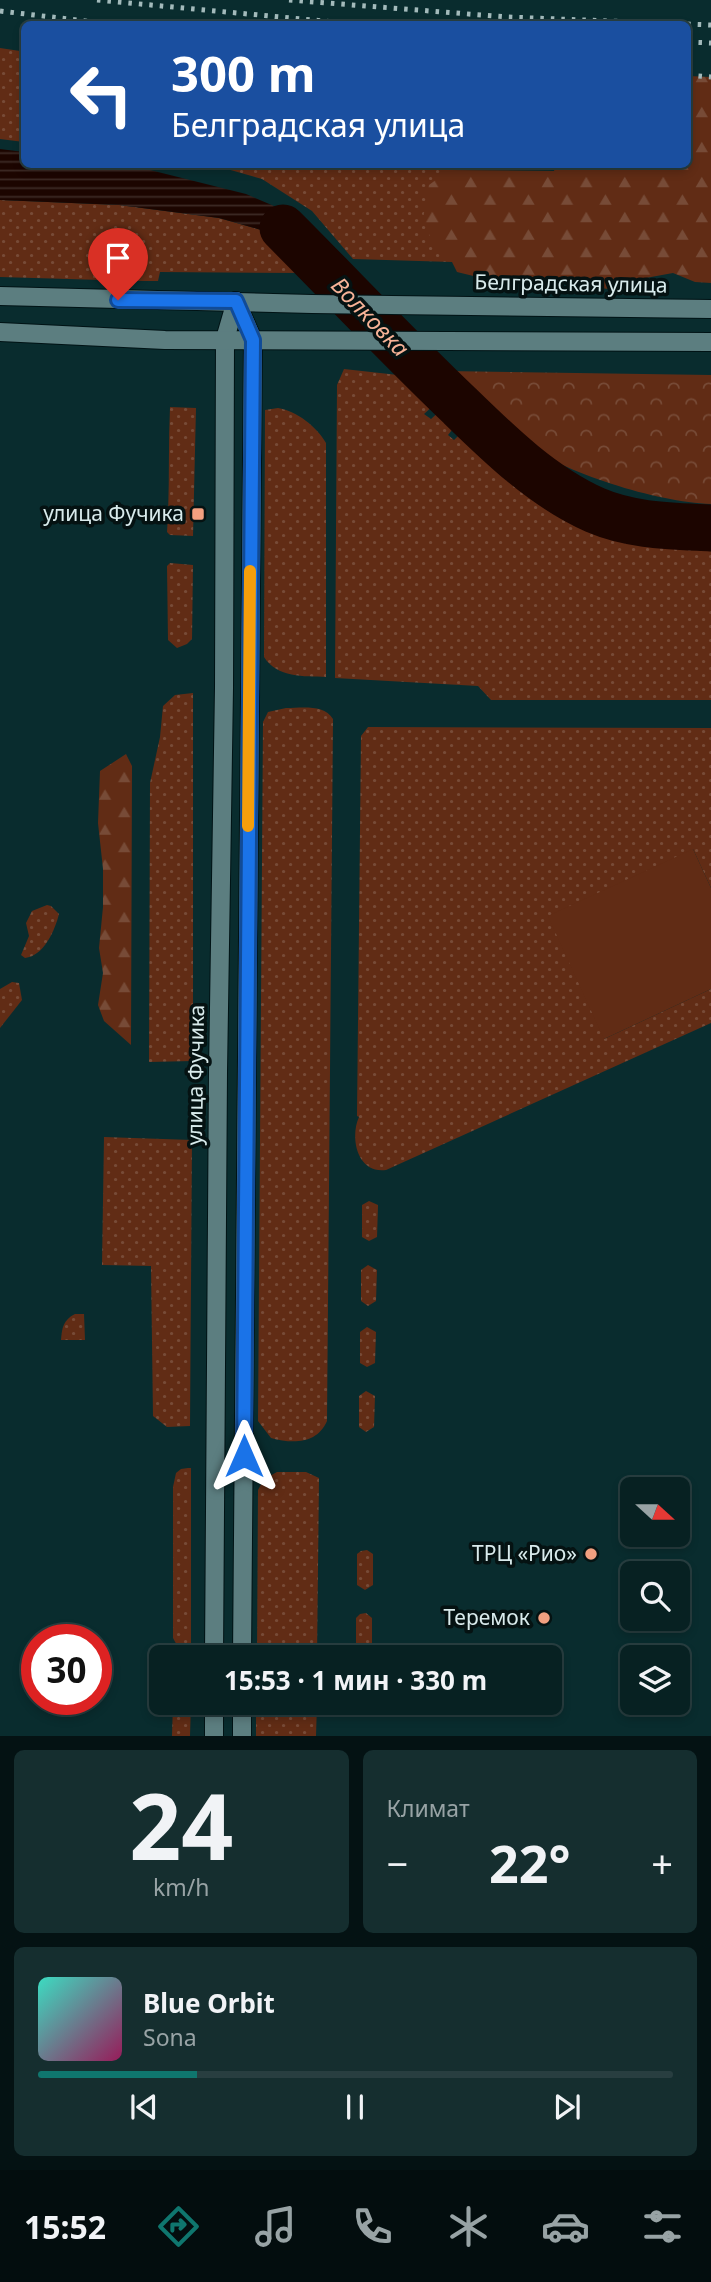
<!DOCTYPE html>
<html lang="ru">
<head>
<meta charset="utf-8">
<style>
  :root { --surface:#072122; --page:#152e2f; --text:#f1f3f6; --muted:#98a3a5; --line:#283e40; --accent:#0f766e }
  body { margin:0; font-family:"Noto Sans",sans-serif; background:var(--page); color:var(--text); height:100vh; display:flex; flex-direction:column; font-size:26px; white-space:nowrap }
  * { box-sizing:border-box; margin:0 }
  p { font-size:23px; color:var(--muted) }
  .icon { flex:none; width:38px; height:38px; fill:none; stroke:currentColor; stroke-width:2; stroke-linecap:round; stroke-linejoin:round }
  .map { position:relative; height:1736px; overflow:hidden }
  .drawer { display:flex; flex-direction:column; gap:14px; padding:14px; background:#041213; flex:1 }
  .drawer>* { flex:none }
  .hud { position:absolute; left:21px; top:21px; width:670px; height:147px; border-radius:10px; box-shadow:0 4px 10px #0003,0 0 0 2px var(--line); background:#1a4fa0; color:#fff; overflow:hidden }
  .needle { width:46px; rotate:111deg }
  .tools { position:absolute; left:620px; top:1477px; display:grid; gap:14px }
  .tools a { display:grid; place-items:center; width:70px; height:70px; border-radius:10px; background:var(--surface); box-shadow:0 4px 10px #0003,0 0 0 2px var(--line); font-size:35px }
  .speed { position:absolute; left:21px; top:1624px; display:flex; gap:14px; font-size:35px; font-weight:700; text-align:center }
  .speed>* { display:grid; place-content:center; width:91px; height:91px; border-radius:50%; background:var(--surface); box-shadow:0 4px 10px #0003,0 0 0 2px var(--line); line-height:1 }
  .speed .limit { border:10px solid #d22; background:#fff; color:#111 }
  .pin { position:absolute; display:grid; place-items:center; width:60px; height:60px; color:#fff; margin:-72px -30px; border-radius:50% 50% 50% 0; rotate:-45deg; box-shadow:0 0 7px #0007 }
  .pin .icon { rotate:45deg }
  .me { position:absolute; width:77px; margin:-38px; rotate:0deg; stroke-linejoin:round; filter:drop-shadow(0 0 5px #0008) }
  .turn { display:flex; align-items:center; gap:24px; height:147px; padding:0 35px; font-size:32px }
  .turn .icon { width:91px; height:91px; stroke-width:2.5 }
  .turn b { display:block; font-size:49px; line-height:60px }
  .big { font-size:52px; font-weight:700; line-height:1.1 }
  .drawer .widget { flex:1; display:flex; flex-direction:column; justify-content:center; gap:10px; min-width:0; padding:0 24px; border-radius:10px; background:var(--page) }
  .drawer .dial { align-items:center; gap:0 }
  .dial b { font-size:91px; line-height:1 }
  .song { display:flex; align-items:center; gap:21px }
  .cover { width:84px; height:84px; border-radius:10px; background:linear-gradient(135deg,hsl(170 70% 55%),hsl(330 70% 35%)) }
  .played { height:7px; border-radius:4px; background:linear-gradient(90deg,var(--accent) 25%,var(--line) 25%) }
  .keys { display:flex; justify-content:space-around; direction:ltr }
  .heat { display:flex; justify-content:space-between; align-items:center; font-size:38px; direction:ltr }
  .drawer .tiles { flex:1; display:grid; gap:14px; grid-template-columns:1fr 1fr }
  .widget:last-child { grid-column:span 2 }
  .trip { position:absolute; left:149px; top:1645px; width:413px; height:70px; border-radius:10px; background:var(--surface); box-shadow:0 4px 10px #0003,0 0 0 2px var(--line); font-weight:700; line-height:70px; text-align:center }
  .menu { display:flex; height:112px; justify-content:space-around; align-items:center; background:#030d0e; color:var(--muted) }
  .menu .icon { width:49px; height:49px }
  .menu .active { color:var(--accent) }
  .menu b { font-size:32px; color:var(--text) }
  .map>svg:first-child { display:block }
</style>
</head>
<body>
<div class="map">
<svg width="711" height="1736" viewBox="0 0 711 1736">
  <defs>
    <pattern id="grass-dots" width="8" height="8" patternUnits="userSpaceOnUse" patternTransform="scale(1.75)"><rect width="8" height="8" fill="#612c15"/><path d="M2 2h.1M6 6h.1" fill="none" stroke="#774b37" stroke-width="1.8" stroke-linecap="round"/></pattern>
    <pattern id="forest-firs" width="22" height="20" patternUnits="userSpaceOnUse" patternTransform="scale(1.75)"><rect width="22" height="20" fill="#612c15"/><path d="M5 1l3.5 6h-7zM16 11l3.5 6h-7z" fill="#774b37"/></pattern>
    <pattern id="park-crowns" width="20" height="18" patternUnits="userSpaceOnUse" patternTransform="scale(1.75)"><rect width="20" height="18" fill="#612c15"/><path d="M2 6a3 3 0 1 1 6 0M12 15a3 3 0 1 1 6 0" fill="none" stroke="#774b37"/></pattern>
    <pattern id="water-rules" width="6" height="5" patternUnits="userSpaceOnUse" patternTransform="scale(1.75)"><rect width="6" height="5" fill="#1c0500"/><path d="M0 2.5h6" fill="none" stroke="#3c2a25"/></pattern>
  </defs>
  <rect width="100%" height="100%" fill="#092c2e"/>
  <g fill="url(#grass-dots)">
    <path d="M 23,28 L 24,29 L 24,142 L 0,139 L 0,48 L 20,51 Z"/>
    <path d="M 213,165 L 453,165 L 452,262 L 353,259 L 312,211 L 262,179 Z"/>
    <path d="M 0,200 L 119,205 L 219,218 L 272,233 L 294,255 L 308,273 L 160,272 L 158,281 L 136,281 L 0,277 Z"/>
    <path d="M 344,369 L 407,376 L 435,404 L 424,414 L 431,419 L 442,409 L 453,419 L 452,421 L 456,425 L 448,435 L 454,440 L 463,431 C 514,480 554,518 625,533 C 650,538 690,535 711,543 L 711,700 L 491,700 L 478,686 L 335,678 L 337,385 Z"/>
    <path d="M 170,407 L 196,408 L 193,536 L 170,535 L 167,532 C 170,490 168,449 170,407 Z"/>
    <path d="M 278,408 C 297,411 317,427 326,443 L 326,677 C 304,676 277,678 264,657 L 265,410 Z"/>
    <path d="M 170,563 L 193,565 L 192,639 L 187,644 L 177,648 L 168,640 L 167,566 Z"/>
    <path d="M 193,693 L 193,1061 L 149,1062 L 150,783 L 160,737 L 163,706 L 175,695 Z"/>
    <path d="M 286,708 C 302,708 324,704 333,719 L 327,1421 C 317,1444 293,1444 271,1438 L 258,1421 L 263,722 L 268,712 Z"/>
    <path d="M 368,727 L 711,728 L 711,888 L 693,849 L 604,1039 L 711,989 L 711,1023 L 386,1170 C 356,1174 350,1136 359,1117 L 357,1116 L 361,736 Z"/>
    <path d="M 47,905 L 51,906 L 59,914 C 55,930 44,956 25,958 L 21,955 L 29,936 L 26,923 L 32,911 Z"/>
    <path d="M 12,982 L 19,983 L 22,1000 L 0,1028 L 0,989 Z"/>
    <path d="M 104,1137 L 192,1140 L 190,1426 L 167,1427 L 153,1416 L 151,1266 L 102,1265 Z"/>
    <path d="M 369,1201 L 378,1205 L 377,1237 L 369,1241 L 362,1237 L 362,1205 Z"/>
    <path d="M 368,1265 L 377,1270 L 376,1301 L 368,1306 L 361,1301 L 361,1270 Z"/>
    <path d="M 75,1314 L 84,1314 L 85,1340 L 61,1340 C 62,1328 63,1320 75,1314 Z"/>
    <path d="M 367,1327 L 376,1332 L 375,1363 L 367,1367 L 360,1363 L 360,1332 Z"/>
    <path d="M 366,1391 L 375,1396 L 374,1427 L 366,1432 L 359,1427 L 359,1396 Z"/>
    <path d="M 188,1468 L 191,1468 L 191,1652 L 179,1649 L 173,1638 L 173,1487 L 176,1473 L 181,1469 Z"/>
    <path d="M 277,1472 L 306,1472 L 319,1478 L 317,1657 L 257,1657 L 258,1490 L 264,1479 Z"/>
    <path d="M 367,1550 L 373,1554 L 373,1585 L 365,1590 L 357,1585 L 357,1554 L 361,1551 Z"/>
    <path d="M 366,1613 L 372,1618 L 372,1649 L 364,1654 L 356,1649 L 356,1618 L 360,1614 Z"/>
    <path d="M 173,1703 L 191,1703 L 190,1736 L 172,1736 Z"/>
    <path d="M 256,1703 L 317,1703 L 316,1736 L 256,1736 Z"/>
  </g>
  <g fill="url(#forest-firs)">
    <path d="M 688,76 L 711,77 L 711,283 L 695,282 L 673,273 L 629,281 L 608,289 L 553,281 L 498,282 L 457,272 L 448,254 L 433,244 L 423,219 L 429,185 L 449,170 L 554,171 L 556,164 L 688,164 Z"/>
    <path d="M 126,754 L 132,766 L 131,1045 L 104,1021 L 98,1005 L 103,973 L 99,948 L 103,907 L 103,869 L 98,823 L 100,771 Z"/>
  </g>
  <path fill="url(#park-crowns)" d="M 445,371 L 711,375 L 711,504 C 656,502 564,473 520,441 C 493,421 470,394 445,371 Z"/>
  <path fill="#612c15" d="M 693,849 L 711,888 L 711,989 L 604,1039 L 548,916 Z"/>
  <path fill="url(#water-rules)" d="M 0,149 L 24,152 L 24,164 L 134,166 L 246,194 L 274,206 L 342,269 L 336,273 L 308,273 L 294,255 L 272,233 L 219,218 L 119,205 L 0,200 Z"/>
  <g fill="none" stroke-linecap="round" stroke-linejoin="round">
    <path stroke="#1c0500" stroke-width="47" d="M 283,228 C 342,287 399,348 460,406 C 500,445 543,487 595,510 C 632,526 672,526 711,528"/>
    <g stroke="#001315" stroke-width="20">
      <g id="minor">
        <path d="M 236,301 L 253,340 L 242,1657"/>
        <path d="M 214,1657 L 218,1072 L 224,688 L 225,339 L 236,301"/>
        <path d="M 214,1736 L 214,1703"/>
        <path d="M 242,1736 L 242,1703"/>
      </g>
    </g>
    <g stroke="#001315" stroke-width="20">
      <g id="tertiary">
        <path d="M 0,296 L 312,304 L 711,309"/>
        <path d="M 0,332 L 165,340 L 711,342"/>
      </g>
    </g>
    <use href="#minor" stroke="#5c7e80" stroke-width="18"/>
    <use href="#tertiary" stroke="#5c7e80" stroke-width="18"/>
    <g stroke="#a3babb" stroke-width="5" stroke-dasharray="3.5 7" stroke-linecap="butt">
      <path d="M 97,0 L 356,24"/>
      <path d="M 289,0 L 507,17 L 711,25"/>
      <path d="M 0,11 L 111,24"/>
      <path d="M 688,42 L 711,43"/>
      <path d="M 688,75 L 711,77"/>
    </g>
  </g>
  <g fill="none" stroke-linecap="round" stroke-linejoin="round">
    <g stroke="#114b97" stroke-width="18">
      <path id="route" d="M 118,300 L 236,301 L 253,340 L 244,1456"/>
    </g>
    <use href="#route" stroke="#1a73e8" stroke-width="12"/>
    <path stroke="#f59e0b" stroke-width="12" d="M 248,826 L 250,571"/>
  </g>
  <g fill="#f2a080" stroke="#051212" stroke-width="2.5">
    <rect x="191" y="507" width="14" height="14" rx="3.5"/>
    <circle cx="591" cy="1554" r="7"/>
    <circle cx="544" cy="1618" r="7"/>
  </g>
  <g text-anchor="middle" stroke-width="7" stroke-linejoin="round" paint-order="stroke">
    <g font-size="21" fill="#d9ebec" stroke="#051212">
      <text transform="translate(571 284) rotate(1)" y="7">Белградская улица</text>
      <text transform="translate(196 1075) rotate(-89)" y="7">улица Фучика</text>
    </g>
    <g font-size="21" fill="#d9ebec" stroke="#051212" text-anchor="end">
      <text x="184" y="521">улица Фучика</text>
      <text x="577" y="1561">ТРЦ «Рио»</text>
      <text x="530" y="1625">Теремок</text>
    </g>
    <g font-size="23" font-style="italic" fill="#f6b297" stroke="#051212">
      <text transform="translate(370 317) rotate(46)" y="8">Волковка</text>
    </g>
  </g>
</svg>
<div class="tools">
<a><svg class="needle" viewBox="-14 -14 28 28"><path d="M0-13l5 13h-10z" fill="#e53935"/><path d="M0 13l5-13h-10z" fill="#98a3a5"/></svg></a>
<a><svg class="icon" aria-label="search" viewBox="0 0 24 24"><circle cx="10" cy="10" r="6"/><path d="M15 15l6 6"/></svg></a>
<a><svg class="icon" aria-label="layers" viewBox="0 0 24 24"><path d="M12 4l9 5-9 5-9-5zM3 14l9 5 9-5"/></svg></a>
</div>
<div class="speed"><div class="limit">30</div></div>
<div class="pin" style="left:118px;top:300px;background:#d93025"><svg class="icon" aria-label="arrive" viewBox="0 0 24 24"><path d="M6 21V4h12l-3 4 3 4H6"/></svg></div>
<svg class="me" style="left:244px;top:1456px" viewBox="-20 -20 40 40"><path d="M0-17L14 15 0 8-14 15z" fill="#1a73e8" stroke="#fff" stroke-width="4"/></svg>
<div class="trip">15:53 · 1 мин · 330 m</div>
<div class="hud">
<div class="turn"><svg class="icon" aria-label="left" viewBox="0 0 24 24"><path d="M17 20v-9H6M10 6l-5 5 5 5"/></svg><div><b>300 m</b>Белградская улица</div></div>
</div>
</div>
<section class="drawer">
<div class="tiles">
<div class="widget dial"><b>24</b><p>km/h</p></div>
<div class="widget"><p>Климат</p>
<div class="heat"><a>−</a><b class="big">22°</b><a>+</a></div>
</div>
<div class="widget">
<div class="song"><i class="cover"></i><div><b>Blue Orbit</b><p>Sona</p></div></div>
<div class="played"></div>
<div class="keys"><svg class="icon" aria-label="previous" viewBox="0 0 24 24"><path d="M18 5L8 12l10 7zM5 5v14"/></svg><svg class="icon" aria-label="pause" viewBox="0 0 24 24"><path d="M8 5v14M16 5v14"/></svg><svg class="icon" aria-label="next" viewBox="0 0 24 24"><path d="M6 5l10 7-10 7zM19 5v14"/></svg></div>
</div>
</div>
</section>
<nav class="menu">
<b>15:52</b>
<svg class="icon active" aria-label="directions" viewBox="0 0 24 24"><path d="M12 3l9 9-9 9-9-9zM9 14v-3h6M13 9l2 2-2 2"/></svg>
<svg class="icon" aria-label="music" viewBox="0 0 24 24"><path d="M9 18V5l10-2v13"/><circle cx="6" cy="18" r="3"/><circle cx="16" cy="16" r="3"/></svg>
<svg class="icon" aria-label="phone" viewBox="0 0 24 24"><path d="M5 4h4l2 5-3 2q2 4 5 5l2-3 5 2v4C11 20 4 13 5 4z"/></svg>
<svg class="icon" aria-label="climate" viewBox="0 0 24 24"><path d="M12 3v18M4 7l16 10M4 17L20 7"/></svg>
<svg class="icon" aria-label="car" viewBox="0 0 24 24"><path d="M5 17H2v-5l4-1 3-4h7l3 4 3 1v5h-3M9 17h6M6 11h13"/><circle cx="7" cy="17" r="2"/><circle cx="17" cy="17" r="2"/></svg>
<svg class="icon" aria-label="filters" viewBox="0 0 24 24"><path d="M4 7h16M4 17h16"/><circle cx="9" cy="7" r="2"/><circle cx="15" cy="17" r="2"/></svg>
</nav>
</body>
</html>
